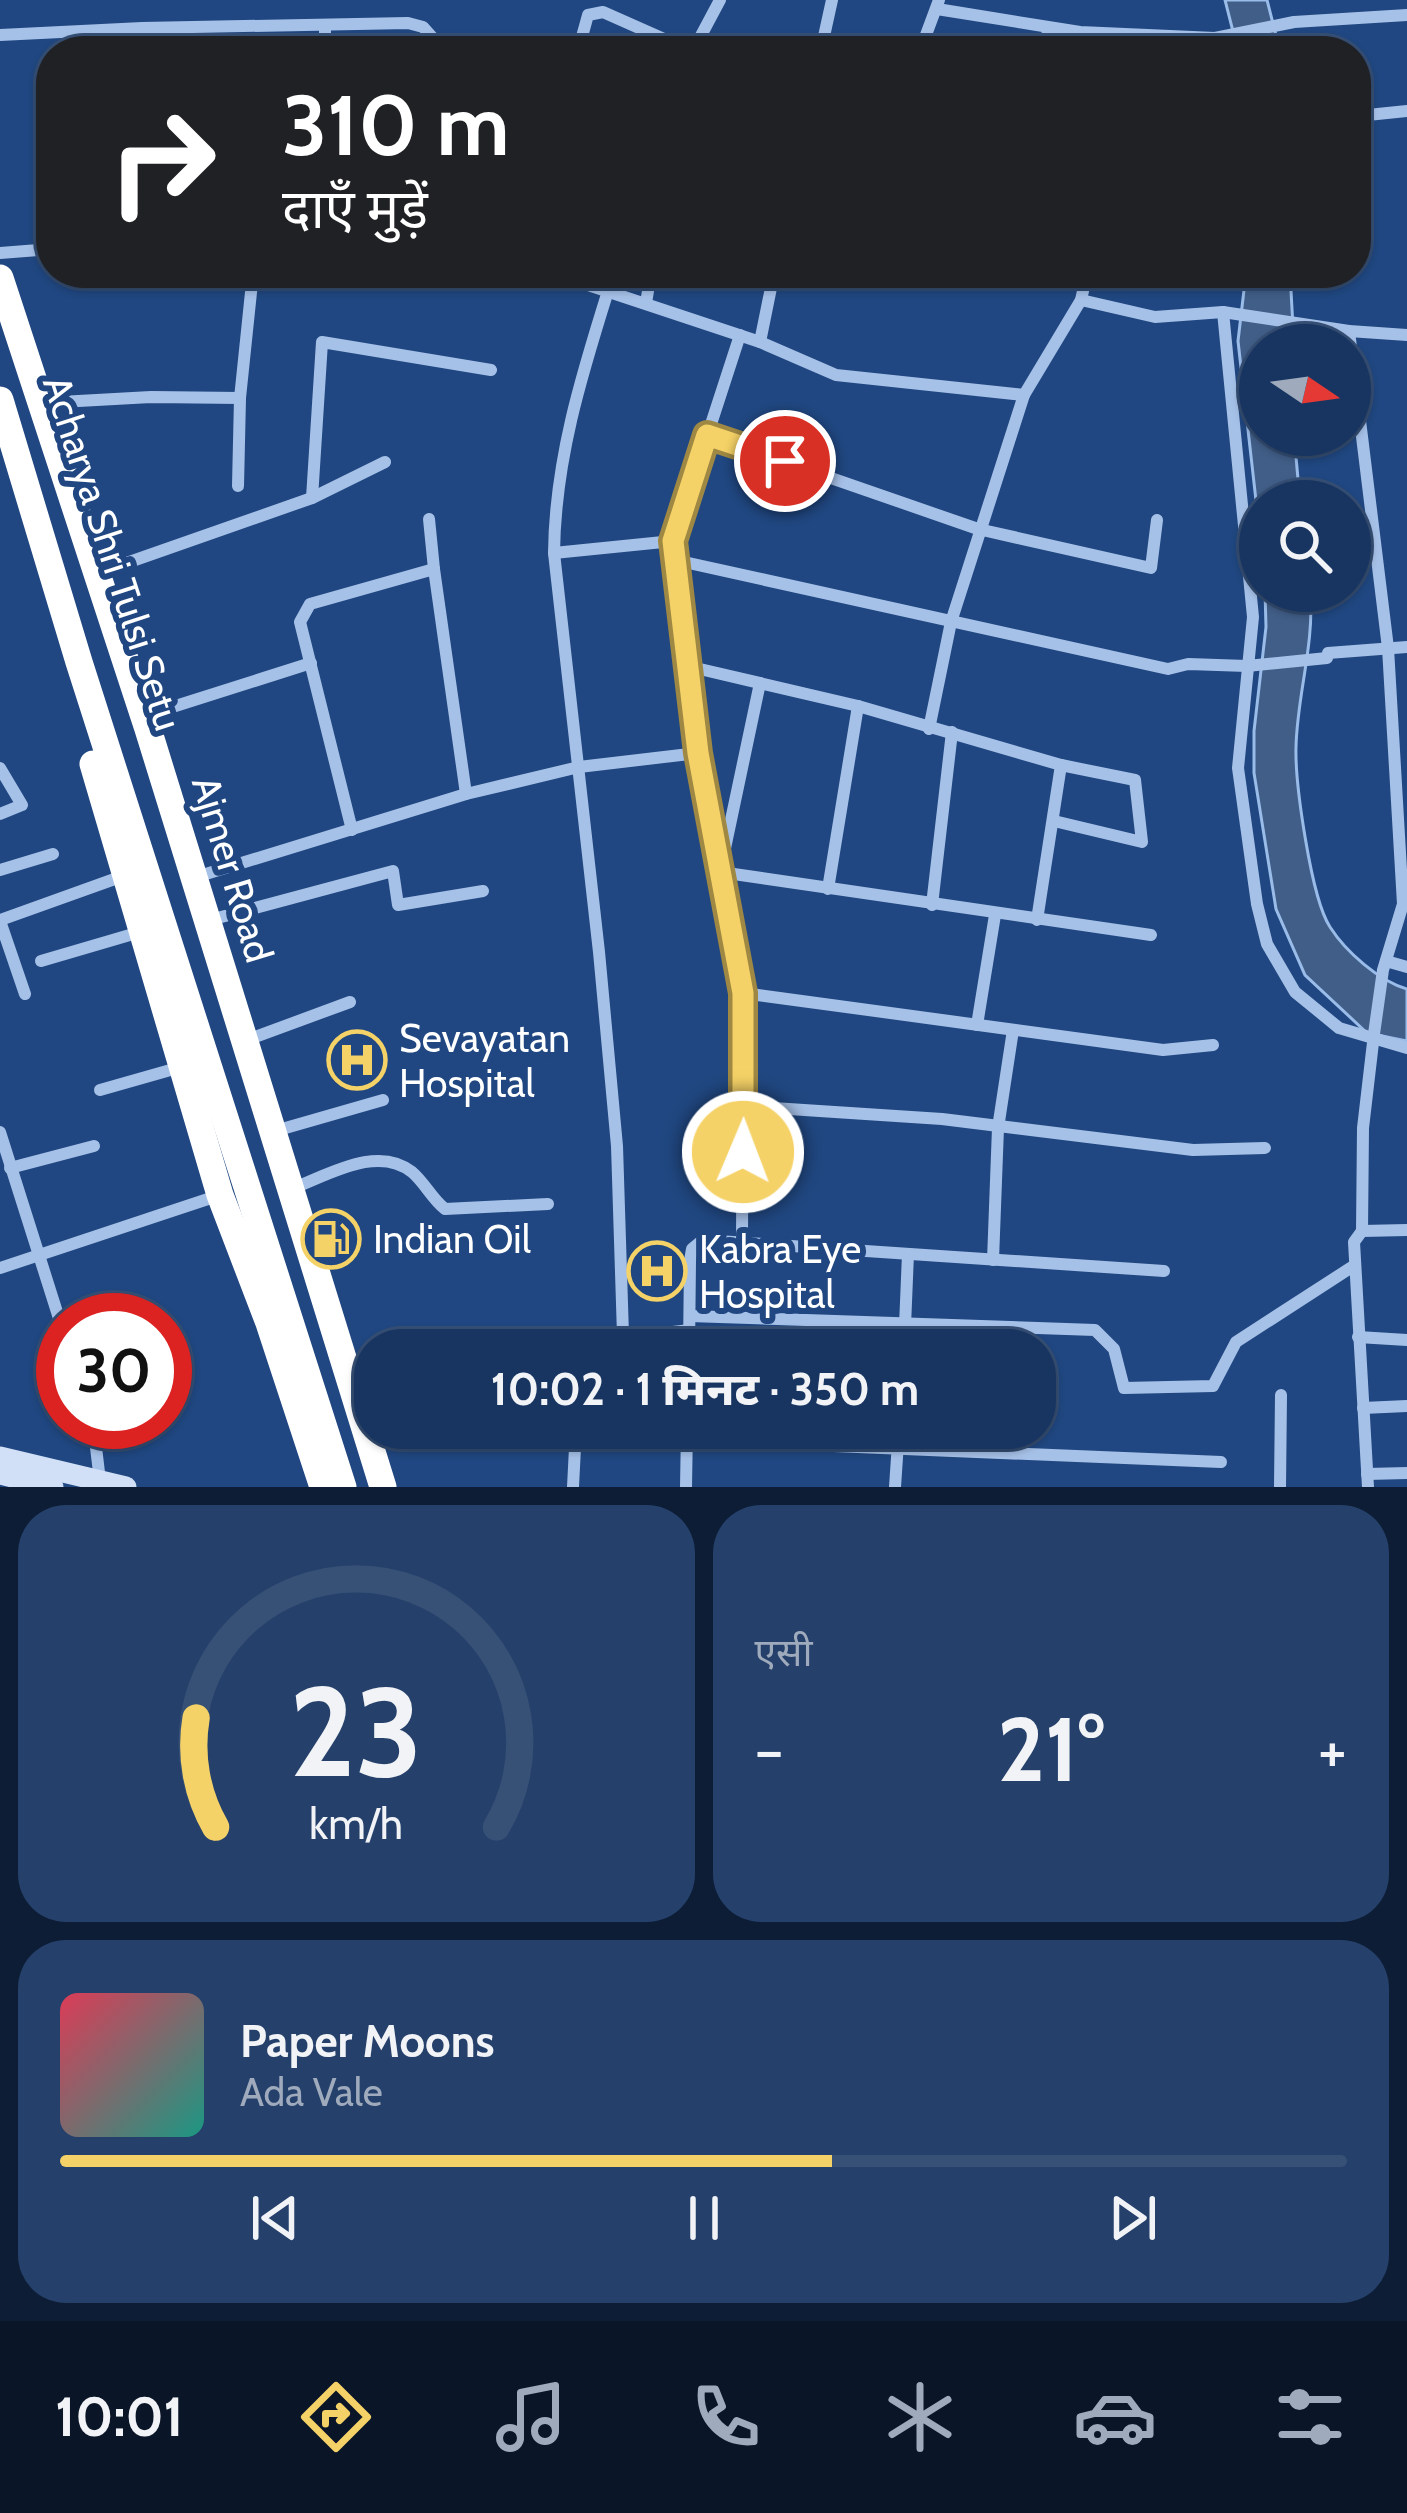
<!DOCTYPE html>
<html lang="hi">
<head>
<meta charset="utf-8">
<style>
  :root { --surface:#183561; --page:#25406a; --text:#f1f3f6; --muted:#9fabbd; --line:#365076; --accent:#f5d267 }
  body { margin:0; font-family:Cabin,"Noto Sans Devanagari",sans-serif; background:var(--page); color:var(--text); height:100vh; display:flex; flex-direction:column; font-size:45px; white-space:nowrap }
  * { box-sizing:border-box; margin:0 }
  p { font-size:39px; color:var(--muted) }
  .icon { flex:none; width:66px; height:66px; fill:none; stroke:currentColor; stroke-width:2; stroke-linecap:round; stroke-linejoin:round }
  .map { position:relative; height:1487px; overflow:hidden }
  .sheet { display:flex; flex-direction:column; gap:18px; padding:18px; background:#0d1d35; flex:1 }
  .sheet>* { flex:none }
  .hud { position:absolute; left:36px; top:36px; width:1335px; height:252px; border-radius:48px; box-shadow:0 3px 9px #0004,0 0 0 3px var(--line); background:#202124; color:#fff; overflow:hidden }
  .needle { width:78px; rotate:103deg }
  .buttons { position:absolute; left:1239px; top:324px; display:grid; gap:24px }
  .buttons a { display:grid; place-items:center; width:132px; height:132px; border-radius:50%; background:var(--surface); box-shadow:0 3px 9px #0004,0 0 0 3px var(--line); font-size:60px }
  .speed { position:absolute; left:36px; top:1293px; display:flex; gap:24px; font-size:60px; font-weight:700; text-align:center }
  .speed>* { display:grid; place-content:center; width:156px; height:156px; border-radius:50%; background:var(--surface); box-shadow:0 3px 9px #0004,0 0 0 3px var(--line); line-height:1 }
  .speed .limit { border:18px solid #d22; background:#fff; color:#111 }
  .pin { position:absolute; display:grid; place-items:center; width:102px; height:102px; color:#fff; margin:-51px; border:6px solid #fff; border-radius:50%; box-shadow:0 3px 12px #0007 }
  .me { position:absolute; width:132px; margin:-66px; rotate:1deg; stroke-linejoin:round; filter:drop-shadow(0 0 9px #0008) }
  .turn { display:flex; align-items:center; gap:42px; height:252px; padding:0 48px; font-size:54px }
  .turn .icon { width:156px; height:156px; stroke-width:2.5 }
  .turn b { display:block; font-size:84px; line-height:102px }
  .big { font-size:90px; font-weight:800; line-height:1.1 }
  .sheet .card { flex:1; display:flex; flex-direction:column; justify-content:center; gap:18px; min-width:0; padding:0 42px; border-radius:48px; background:var(--page) }
  .sheet .dial { align-items:center; gap:0 }
  .dial svg { height:312px; overflow:visible; fill:none; stroke:var(--line); stroke-width:7; stroke-linecap:round; text-anchor:middle }
  .dial text { fill:var(--text); stroke:none }
  .song { display:flex; align-items:center; gap:36px }
  .cover { width:144px; height:144px; border-radius:18px; background:linear-gradient(135deg,hsl(350 70% 55%),hsl(170 70% 35%)) }
  .played { height:12px; border-radius:6px; background:linear-gradient(90deg,var(--accent) 60%,var(--line) 60%) }
  .keys { display:flex; justify-content:space-around; direction:ltr }
  .heat { display:flex; justify-content:space-between; align-items:center; font-size:66px; direction:ltr }
  .sheet .tiles { flex:1; display:grid; gap:18px; grid-template-columns:1fr 1fr }
  .card:last-child { grid-column:span 2 }
  .trip { position:absolute; left:354px; top:1329px; width:702px; height:120px; border-radius:48px; background:var(--surface); box-shadow:0 3px 9px #0004,0 0 0 3px var(--line); font-weight:800; line-height:120px; text-align:center }
  .tabs { display:flex; height:192px; justify-content:space-around; align-items:center; background:#0a1527; color:var(--muted) }
  .tabs .icon { width:84px; height:84px }
  .tabs .active { color:var(--accent) }
  .tabs b { font-size:54px; color:var(--text) }
  .map>svg:first-child { display:block }
</style>
</head>
<body>
<div class="map">
<svg width="1407" height="1487" viewBox="0 0 1407 1487">
  <rect width="100%" height="100%" fill="#204781"/>
  <g fill="#415e88" stroke="#9abce9" stroke-width="3">
    <path d="M 1225,0 L 1267,0 L 1280,51 L 1238,51 Z"/>
    <path d="M 1246,273 L 1290,273 L 1294,345 L 1260,345 L 1260,435 L 1294,435 L 1300,501 L 1260,501 L 1260,536 L 1238,341 Z"/>
    <path d="M 1265,591 L 1310,591 C 1315,643 1297,695 1296,747 C 1295,783 1311,898 1330,927 C 1346,952 1379,981 1407,989 L 1407,1041 L 1367,1033 L 1305,975 L 1276,909 L 1254,773 L 1254,731 L 1266,627 Z"/>
  </g>
  <g fill="none" stroke-linecap="round" stroke-linejoin="round">
    <g stroke="#a6c1e8" stroke-width="12">
      <path d="M 937,9 L 1080,32 L 1215,38 L 1294,22 L 1407,15"/>
      <path d="M 0,35 L 142,28 L 408,23 L 423,27 L 432,37 L 431,51"/>
      <path d="M 700,39 L 888,51"/>
      <path d="M 696,45 L 720,0"/>
      <path d="M 821,50 L 832,0"/>
      <path d="M 325,51 L 325,26"/>
      <path d="M 578,51 L 588,15 L 603,12 L 691,51"/>
      <path d="M 920,51 L 939,0"/>
      <path d="M 1046,51 L 1048,28"/>
      <path d="M 1358,116 L 1407,111"/>
      <path d="M 0,253 L 51,249"/>
      <path d="M 552,273 L 760,342 L 836,375 L 1024,395"/>
      <path d="M 608,291 C 581,377 555,461 554,553 L 599,952 L 617,1146 L 623,1335"/>
      <path d="M 1081,300 L 1155,317 L 1223,312 L 1349,331 L 1407,335"/>
      <path d="M 646,303 L 651,273"/>
      <path d="M 1223,312 L 1253,617 L 1238,768 L 1257,904 L 1267,944 L 1295,992 L 1339,1028 L 1407,1048"/>
      <path d="M 1349,331 L 1388,648 L 1403,904 L 1383,970 L 1374,1034 L 1363,1128 L 1362,1231"/>
      <path d="M 740,335 L 673,541 L 698,753 L 743,993 L 742,1244"/>
      <path d="M 760,342 L 774,273"/>
      <path d="M 42,403 L 151,397 L 240,398"/>
      <path d="M 707,435 L 978,529 L 1151,568 L 1157,520"/>
      <path d="M 238,486 L 240,398 L 253,273"/>
      <path d="M 312,498 L 322,342 L 491,370"/>
      <path d="M 429,519 L 434,569"/>
      <path d="M 554,553 L 673,541"/>
      <path d="M 675,560 L 1168,669 L 1188,664 L 1247,666 L 1327,658"/>
      <path d="M 98,573 L 312,498 L 385,462"/>
      <path d="M 1328,653 L 1407,647"/>
      <path d="M 687,666 L 858,706 L 1061,765 L 1135,780 L 1142,842 L 1054,821"/>
      <path d="M 760,683 L 720,872 L 1151,935"/>
      <path d="M 144,716 L 311,663"/>
      <path d="M 929,729 L 951,622 L 1024,395 L 1081,300 L 1087,273"/>
      <path d="M 0,768 L 22,805 L 0,814"/>
      <path d="M 352,830 L 300,622 L 310,604 L 434,569 L 466,794"/>
      <path d="M 0,870 L 53,854"/>
      <path d="M 196,877 L 466,794 L 579,767 L 698,753"/>
      <path d="M 828,889 L 858,706"/>
      <path d="M 932,905 L 952,732"/>
      <path d="M 0,920 L 123,876"/>
      <path d="M 210,920 L 393,871 L 398,905 L 483,891"/>
      <path d="M 1037,920 L 1061,765"/>
      <path d="M 0,921 L 25,994"/>
      <path d="M 41,961 L 140,932"/>
      <path d="M 1386,961 L 1407,967"/>
      <path d="M 743,993 L 1163,1050 L 1213,1045"/>
      <path d="M 977,1025 L 995,915"/>
      <path d="M 247,1040 L 350,1002"/>
      <path d="M 100,1090 L 181,1067"/>
      <path d="M 744,1106 L 942,1119 L 1193,1150 L 1265,1148"/>
      <path d="M 275,1131 L 383,1100"/>
      <path d="M 0,1132 L 63,1331"/>
      <path d="M 10,1168 L 94,1146"/>
      <path d="M 291,1189 C 327,1176 377,1144 412,1172 C 425,1183 432,1199 445,1209 L 548,1204"/>
      <path d="M 993,1260 L 998,1128 L 1013,1030"/>
      <path d="M 0,1268 L 220,1195"/>
      <path d="M 690,1316 L 1095,1330 L 1114,1349 L 1124,1388 L 1213,1386 L 1236,1342 L 1355,1265"/>
      <path d="M 1358,1337 L 1407,1340"/>
      <path d="M 519,1350 L 690,1330"/>
      <path d="M 689,1350 L 690,1261 L 692,1249 L 703,1240 L 1164,1271"/>
      <path d="M 904,1350 L 908,1254"/>
      <path d="M 348,1375 L 375,1370"/>
      <path d="M 1363,1408 L 1407,1406"/>
      <path d="M 93,1422 L 100,1481"/>
      <path d="M 687,1440 L 1221,1462"/>
      <path d="M 1367,1474 L 1407,1473"/>
      <path d="M 573,1487 L 576,1428"/>
      <path d="M 686,1487 L 687,1428"/>
      <path d="M 895,1487 L 899,1428"/>
      <path d="M 1280,1487 L 1281,1395"/>
      <path d="M 1368,1487 L 1354,1242 L 1362,1231 L 1407,1230"/>
    </g>
    <g stroke="#d1e0f6" stroke-width="21">
      <path d="M 0,1457 L 126,1487"/>
      <path d="M 0,1474 L 53,1487"/>
    </g>
    <g stroke="#fff" stroke-width="27">
      <path d="M 0,278 L 148,729 L 383,1487"/>
      <path d="M 0,400 L 79,662 L 343,1487"/>
      <path d="M 93,764 L 220,1195 L 269,1323 L 323,1487"/>
    </g>
  </g>
  <g fill="none" stroke-linecap="round" stroke-linejoin="round">
    <g stroke="#9f8843" stroke-width="30">
      <path id="route" d="M 743,1152 L 743,993 L 698,753 L 673,541 L 707,435 L 785,461"/>
    </g>
    <use href="#route" stroke="#f5d267" stroke-width="21"/>
  </g>
  <defs>
    <g id="hospital-ring" transform="scale(3)"><circle r="9.5" fill="#204781" stroke="#f5d267" stroke-width="1.5"/><path d="M-5-5h3v3.5h4V-5h3V5h-3V1.5h-4V5h-3Z" fill="#f5d267"/></g>
    <g id="fuel-ring" transform="scale(3)"><circle r="9.5" fill="#204781" stroke="#f5d267" stroke-width="1.5"/><path d="M-5.5-6h7V0h2V4h1.3V-2.5L3-4.5l.8-.8L6-3V5H2.5V1h-1V6h-7ZM-4.2-4.7v3.2H.2V-4.7Z" fill="#f5d267"/></g>
  </defs>
  <g fill-rule="evenodd">
    <use href="#hospital-ring" x="357" y="1060"/>
    <use href="#fuel-ring" x="331" y="1239"/>
    <use href="#hospital-ring" x="657" y="1271"/>
  </g>
  <g text-anchor="middle" stroke-width="12" stroke-linejoin="round" paint-order="stroke">
    <g font-size="39" fill="#fff" stroke="#204781">
      <text transform="translate(113 553) rotate(72)" y="14">Acharya Shri Tulsi Setu</text>
      <text transform="translate(233 869) rotate(73)" y="14">Ajmer Road</text>
    </g>
    <g font-size="39" fill="#fff" stroke="#204781" text-anchor="start">
      <text x="399" y="1052">Sevayatan<tspan x="399" dy="45">Hospital</tspan></text>
      <text x="373" y="1253">Indian Oil</text>
      <text x="699" y="1263">Kabra Eye<tspan x="699" dy="45">Hospital</tspan></text>
    </g>
  </g>
</svg>
<div class="buttons">
<a><svg class="needle" viewBox="-14 -14 28 28"><path d="M0-13l5 13h-10z" fill="#e53935"/><path d="M0 13l5-13h-10z" fill="#9fabbd"/></svg></a>
<a><svg class="icon" aria-label="search" viewBox="0 0 24 24"><circle cx="10" cy="10" r="6"/><path d="M15 15l6 6"/></svg></a>
</div>
<div class="speed"><div class="limit">30</div></div>
<div class="pin" style="left:785px;top:461px;background:#d93025"><svg class="icon" aria-label="arrive" viewBox="0 0 24 24"><path d="M6 21V4h12l-3 4 3 4H6"/></svg></div>
<svg class="me" style="left:743px;top:1152px" viewBox="-20 -20 40 40"><circle r="17" fill="#f5d267" stroke="#fff" stroke-width="3"/><path d="M0-11L8 9 0 5-8 9z" fill="#fff"/></svg>
<div class="trip">10:02 · 1 मिनट · 350 m</div>
<div class="hud">
<div class="turn"><svg class="icon" aria-label="right" viewBox="0 0 24 24"><path d="M7 20v-9h11M14 6l5 5-5 5"/></svg><div><b>310 m</b>दाएँ मुड़ें</div></div>
</div>
</div>
<section class="sheet">
<div class="tiles">
<div class="card dial"><svg viewBox="0 0 100 80">
<path d="M14 69A42 42 0 1 1 86 69"/>
<path d="M14 69A42 42 0 0 1 9 41" stroke="#f5d267"/>
<text x="50" y="56" font-size="32" font-weight="700">23</text>
<text x="50" y="72" font-size="11">km/h</text>
</svg></div>
<div class="card"><p>एसी</p>
<div class="heat"><a>−</a><b class="big">21°</b><a>+</a></div>
</div>
<div class="card">
<div class="song"><i class="cover"></i><div><b>Paper Moons</b><p>Ada Vale</p></div></div>
<div class="played"></div>
<div class="keys"><svg class="icon" aria-label="previous" viewBox="0 0 24 24"><path d="M18 5L8 12l10 7zM5 5v14"/></svg><svg class="icon" aria-label="pause" viewBox="0 0 24 24"><path d="M8 5v14M16 5v14"/></svg><svg class="icon" aria-label="next" viewBox="0 0 24 24"><path d="M6 5l10 7-10 7zM19 5v14"/></svg></div>
</div>
</div>
</section>
<nav class="tabs">
<b>10:01</b>
<svg class="icon active" aria-label="directions" viewBox="0 0 24 24"><path d="M12 3l9 9-9 9-9-9zM9 14v-3h6M13 9l2 2-2 2"/></svg>
<svg class="icon" aria-label="music" viewBox="0 0 24 24"><path d="M9 18V5l10-2v13"/><circle cx="6" cy="18" r="3"/><circle cx="16" cy="16" r="3"/></svg>
<svg class="icon" aria-label="phone" viewBox="0 0 24 24"><path d="M5 4h4l2 5-3 2q2 4 5 5l2-3 5 2v4C11 20 4 13 5 4z"/></svg>
<svg class="icon" aria-label="climate" viewBox="0 0 24 24"><path d="M12 3v18M4 7l16 10M4 17L20 7"/></svg>
<svg class="icon" aria-label="car" viewBox="0 0 24 24"><path d="M5 17H2v-5l4-1 3-4h7l3 4 3 1v5h-3M9 17h6M6 11h13"/><circle cx="7" cy="17" r="2"/><circle cx="17" cy="17" r="2"/></svg>
<svg class="icon" aria-label="filters" viewBox="0 0 24 24"><path d="M4 7h16M4 17h16"/><circle cx="9" cy="7" r="2"/><circle cx="15" cy="17" r="2"/></svg>
</nav>
</body>
</html>
